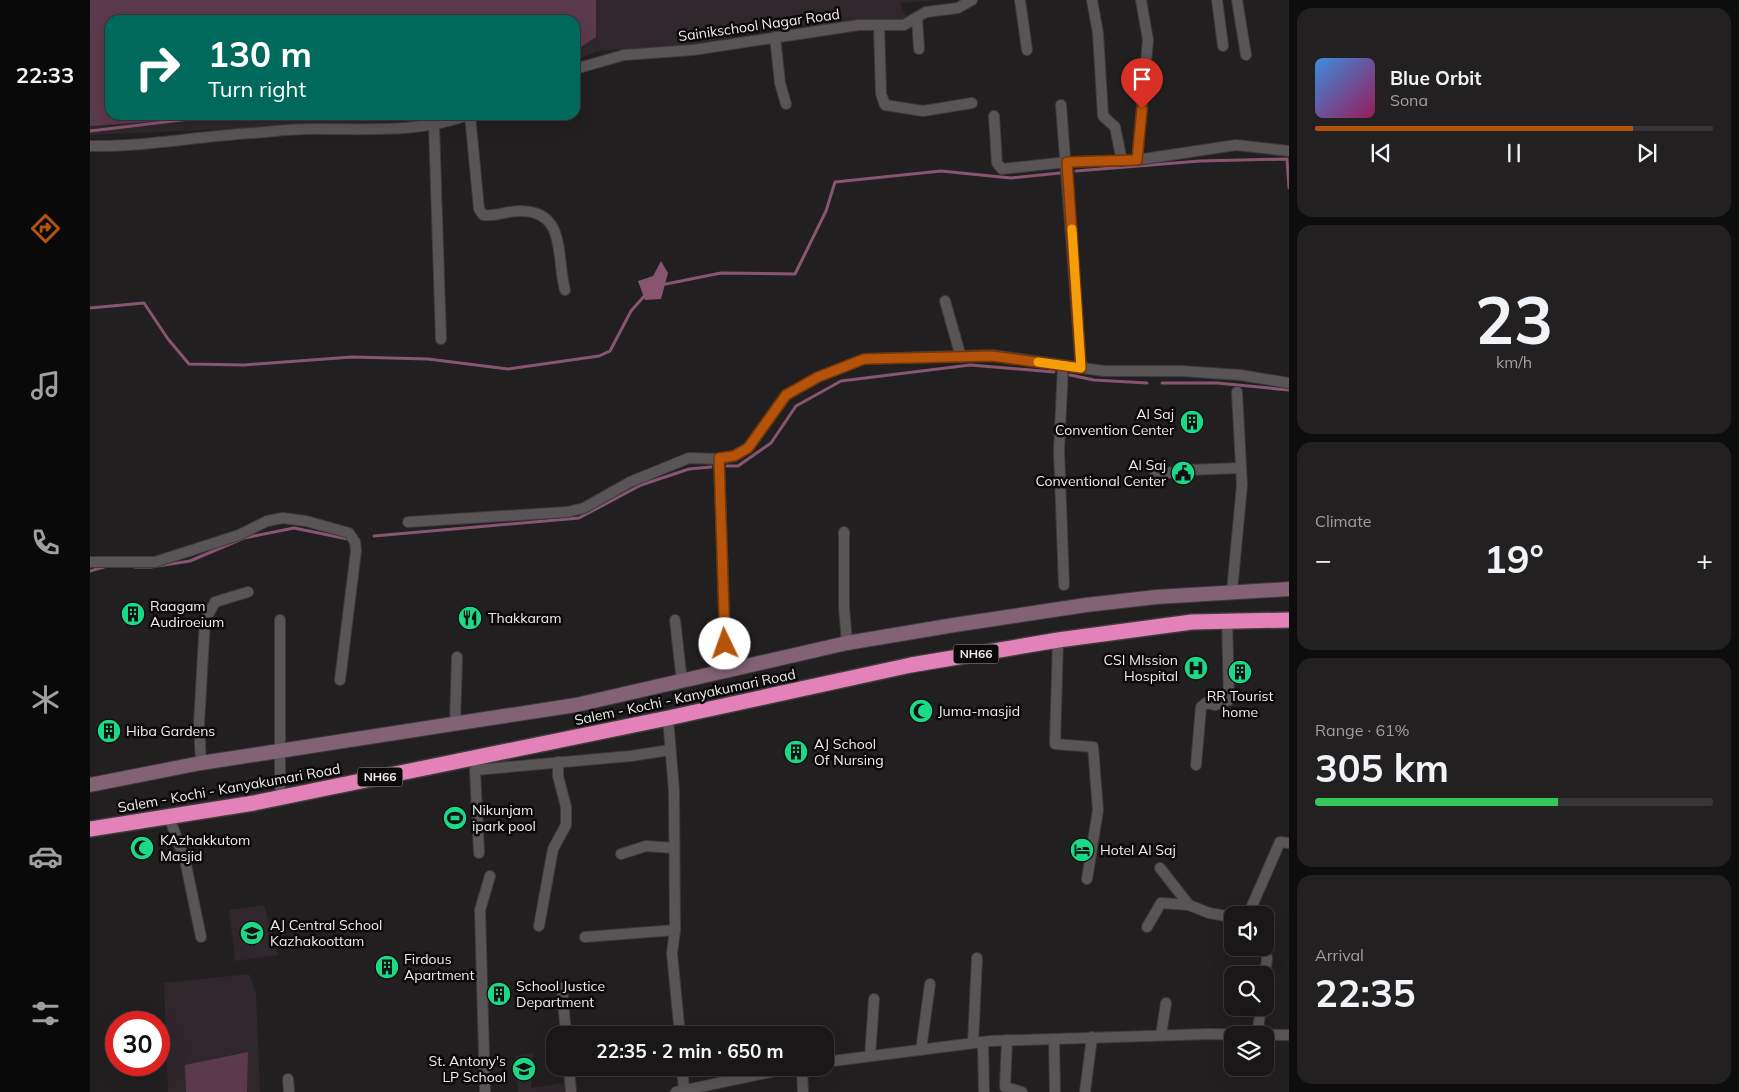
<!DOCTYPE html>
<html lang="en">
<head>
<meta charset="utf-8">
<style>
  :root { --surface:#1a1719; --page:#232022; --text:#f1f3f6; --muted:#9f9fa2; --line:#383638; --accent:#b45309 }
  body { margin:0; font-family:Mulish,sans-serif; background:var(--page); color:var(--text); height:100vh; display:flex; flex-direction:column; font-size:19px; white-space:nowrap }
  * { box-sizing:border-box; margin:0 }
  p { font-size:16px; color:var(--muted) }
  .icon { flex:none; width:28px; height:28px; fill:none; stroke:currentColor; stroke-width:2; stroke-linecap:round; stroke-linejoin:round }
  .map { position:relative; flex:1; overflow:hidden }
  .side { display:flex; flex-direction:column; gap:8px; padding:8px; background:#0e0d0e; width:450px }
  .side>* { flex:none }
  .guide { position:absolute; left:15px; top:15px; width:475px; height:105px; border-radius:15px; box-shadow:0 5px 20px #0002,0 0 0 1px var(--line); background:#00695c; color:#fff; overflow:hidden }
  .tools { position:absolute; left:1134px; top:906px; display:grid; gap:10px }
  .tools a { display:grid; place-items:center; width:50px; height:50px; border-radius:10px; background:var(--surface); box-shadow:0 5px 20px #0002,0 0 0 1px var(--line); font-size:25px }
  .speed { position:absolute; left:15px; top:1011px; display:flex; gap:10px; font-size:25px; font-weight:700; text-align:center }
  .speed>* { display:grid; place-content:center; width:65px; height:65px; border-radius:50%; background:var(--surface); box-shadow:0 5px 20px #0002,0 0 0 1px var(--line); line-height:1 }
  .speed .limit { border:8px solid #d22; background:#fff; color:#111 }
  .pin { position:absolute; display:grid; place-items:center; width:42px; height:42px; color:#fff; margin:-51px -21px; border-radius:50% 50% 50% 0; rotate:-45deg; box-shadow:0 0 5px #0007 }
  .pin .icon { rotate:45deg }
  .me { position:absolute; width:55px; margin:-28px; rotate:357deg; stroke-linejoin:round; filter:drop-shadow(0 0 4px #0008) }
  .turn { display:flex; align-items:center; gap:18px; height:105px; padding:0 20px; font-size:22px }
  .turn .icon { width:65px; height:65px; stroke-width:2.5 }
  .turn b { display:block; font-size:35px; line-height:42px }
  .big { font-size:38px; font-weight:700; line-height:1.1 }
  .side .widget { flex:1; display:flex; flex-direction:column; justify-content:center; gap:8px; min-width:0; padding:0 18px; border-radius:15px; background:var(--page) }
  .side .dial { align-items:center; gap:0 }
  .dial b { font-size:65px; line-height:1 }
  .song { display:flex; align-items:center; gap:15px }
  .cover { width:60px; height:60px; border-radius:8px; background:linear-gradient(135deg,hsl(210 70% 55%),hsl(330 70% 35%)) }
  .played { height:5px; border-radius:2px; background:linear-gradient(90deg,var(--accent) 80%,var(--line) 80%) }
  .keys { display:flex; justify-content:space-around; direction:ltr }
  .heat { display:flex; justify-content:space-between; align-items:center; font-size:28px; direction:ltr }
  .charge { height:8px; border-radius:4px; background:linear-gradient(90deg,#34c759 61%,var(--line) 0) }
  .trip { position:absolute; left:456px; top:1026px; width:288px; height:50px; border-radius:15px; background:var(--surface); box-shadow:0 5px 20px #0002,0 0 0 1px var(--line); font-weight:700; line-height:50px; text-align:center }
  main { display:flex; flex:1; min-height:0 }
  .dock { display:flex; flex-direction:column; width:90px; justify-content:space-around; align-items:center; background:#0a090a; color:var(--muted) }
  .dock .icon { width:35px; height:35px }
  .dock .on { color:var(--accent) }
  .dock b { font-size:22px; color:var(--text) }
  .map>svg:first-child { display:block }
</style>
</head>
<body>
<main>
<nav class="dock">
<b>22:33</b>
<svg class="icon on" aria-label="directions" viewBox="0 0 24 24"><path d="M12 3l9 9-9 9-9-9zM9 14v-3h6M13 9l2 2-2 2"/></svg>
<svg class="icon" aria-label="music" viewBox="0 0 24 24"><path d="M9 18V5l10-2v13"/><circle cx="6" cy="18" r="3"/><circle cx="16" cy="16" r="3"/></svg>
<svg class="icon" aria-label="phone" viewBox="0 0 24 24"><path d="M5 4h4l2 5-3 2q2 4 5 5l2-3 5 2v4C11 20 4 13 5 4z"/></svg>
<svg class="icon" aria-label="climate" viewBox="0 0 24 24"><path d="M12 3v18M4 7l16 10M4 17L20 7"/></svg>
<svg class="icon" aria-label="car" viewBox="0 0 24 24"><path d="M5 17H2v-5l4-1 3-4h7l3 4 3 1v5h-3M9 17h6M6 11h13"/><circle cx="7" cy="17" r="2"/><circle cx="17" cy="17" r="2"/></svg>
<svg class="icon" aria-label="filters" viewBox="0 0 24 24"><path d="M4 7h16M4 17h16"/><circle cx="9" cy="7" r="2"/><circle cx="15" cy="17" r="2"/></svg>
</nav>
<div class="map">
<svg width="1199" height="1092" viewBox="0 0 1199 1092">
  <rect width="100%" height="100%" fill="#221f21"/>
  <g fill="#2f272b">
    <path d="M 0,0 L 850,0 L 810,3 L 819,22 L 693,27 L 600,45 L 508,51 L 485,60 L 485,20 L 20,20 L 20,115 L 351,115 L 319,121 L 0,135 Z"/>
    <path d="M 174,905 L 188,955 L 145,961 L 139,910 Z"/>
    <path d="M 159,974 L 166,994 L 170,1092 L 78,1092 L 74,983 Z"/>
    <path d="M 443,1053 L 441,1088 L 474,1083 L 477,1092 L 428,1092 L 425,1056 Z"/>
  </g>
  <g fill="#5b3a4c">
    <path d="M 0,0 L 506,0 L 506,37 L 485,51 L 485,20 L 20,20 L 20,115 L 155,115 L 0,126 Z"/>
    <path d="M 158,1052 L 157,1092 L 96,1092 L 95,1065 Z"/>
  </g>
  <path fill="#885571" d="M 571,261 L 578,273 L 571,299 L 555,300 L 548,281 L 563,276 Z"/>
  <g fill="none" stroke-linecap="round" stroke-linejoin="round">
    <g stroke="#885571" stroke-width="3">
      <path d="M 0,131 L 133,115"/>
      <path d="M 986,171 L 1110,161 L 1197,159 L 1199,188"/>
      <path d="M 571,285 L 631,273 L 705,274 L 736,211 L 745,182 L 851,171 L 921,178 L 970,173"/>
      <path d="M 0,308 L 54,303 L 78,339 L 99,364 L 154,365 L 262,357 L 338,359 L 418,369 L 509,356 L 520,351 L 541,311 L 556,294"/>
      <path d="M 980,375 L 1004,380 L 1057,383"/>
      <path d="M 1072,383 L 1127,383 L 1199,390"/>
      <path d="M 637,466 L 648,466 L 681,443 L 706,406 L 751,381 L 880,365 L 964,372"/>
      <path d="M 284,536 L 489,518 L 551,485 L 599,469 L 621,467"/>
      <path d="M 45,567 L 61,567 L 100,561 L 154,538 L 204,528 L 258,539"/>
      <path d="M 0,571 L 14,567"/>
    </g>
    <g stroke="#3e3b3c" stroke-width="12">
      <g id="street">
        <path d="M 930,0 L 937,50"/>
        <path d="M 1002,0 L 1008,33 L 1013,116 L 1025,127 L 1032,161"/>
        <path d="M 1127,0 L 1133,46"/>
        <path d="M 1147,0 L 1156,55"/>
        <path d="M 827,18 L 829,49"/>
        <path d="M 789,25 L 791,94 L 795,105 L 833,111 L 882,103"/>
        <path d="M 685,37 L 690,83 L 696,104"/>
        <path d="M 485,69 L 534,55 L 603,50 L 769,25 L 814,25 L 836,12 L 868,8 L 882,0"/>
        <path d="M 971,105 L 991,368"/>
        <path d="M 380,115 L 389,209 L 393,215 C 406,217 419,210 432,211 C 477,212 466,258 475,290"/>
        <path d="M 904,116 L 907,163 L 912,169 L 977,162 L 1047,160 L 1146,145 L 1199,151"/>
        <path d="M 344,125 L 351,339"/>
        <path d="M 0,146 C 55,147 108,136 163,133 C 187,131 211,128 235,129 C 283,129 333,132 378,115"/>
        <path d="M 1047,160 L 1058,40 L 1051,0"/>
        <path d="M 855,301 L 871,357"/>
        <path d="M 973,366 L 969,451 L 974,585"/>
        <path d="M 629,459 L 635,644 L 642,670"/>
        <path d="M 1065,475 L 1097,470 L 1151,468"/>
        <path d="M 318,522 L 477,512 L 494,508 L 540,482 L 599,458 L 629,459 L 644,456 L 658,448 L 696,395 L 728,377 L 774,359 L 902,355 L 1014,371 L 1091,371 L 1150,375 L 1199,383"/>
        <path d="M 754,532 L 754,607 L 757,643"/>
        <path d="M 0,562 L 65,562 L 149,535 L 177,521 L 193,518 L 216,521 L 259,533 L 265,542 L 266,551 L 250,680"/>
        <path d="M 1142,591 L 1152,485 L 1147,392"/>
        <path d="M 190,620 L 190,787"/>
        <path d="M 585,620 L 592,682"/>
        <path d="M 968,640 L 965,744 L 1003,747 L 1008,810 L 997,879"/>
        <path d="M 578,718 L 584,791 L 585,930 L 582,953 L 590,1035"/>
        <path d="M 365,724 L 367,657"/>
        <path d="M 111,763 L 109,724 L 115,620 L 125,602 L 158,592"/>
        <path d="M 1106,765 L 1111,707 L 1116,703 L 1125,705 L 1139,700 L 1137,620"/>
        <path d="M 79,817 L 95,860 L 111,937"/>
        <path d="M 389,853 L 385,770 L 541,756 L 580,750"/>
        <path d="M 531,854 L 556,846 L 584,848"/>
        <path d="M 1070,868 L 1099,905 L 1119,913 L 1142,917"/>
        <path d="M 1158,915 L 1190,842 L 1199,843"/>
        <path d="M 449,926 L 463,849 L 476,825 L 476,807 L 468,776 L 468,762"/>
        <path d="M 1057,927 L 1071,903 L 1099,905"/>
        <path d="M 495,937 L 585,930"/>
        <path d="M 1175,975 L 1177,958"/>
        <path d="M 472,988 L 476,1035"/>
        <path d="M 1071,1035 L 1076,1003"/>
        <path d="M 1167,1035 L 1171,1008"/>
        <path d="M 964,1039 L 965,1092"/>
        <path d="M 917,1040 L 915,1087 L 932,1092"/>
        <path d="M 893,1042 L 894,1092"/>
        <path d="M 883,1043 L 887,958"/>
        <path d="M 831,1050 L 840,984"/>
        <path d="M 780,1056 L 784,999"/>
        <path d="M 735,1062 L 900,1041 L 1119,1034 L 1199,1035"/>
        <path d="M 479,1068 L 481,1092"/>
        <path d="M 592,1068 L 594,1090"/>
        <path d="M 712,1068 L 713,1092"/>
        <path d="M 198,1079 L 199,1092"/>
        <path d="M 395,1092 L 390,910 L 400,876"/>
        <path d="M 586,1092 L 700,1068"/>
        <path d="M 995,1092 L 1002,1037"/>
      </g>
    </g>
    <g stroke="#3e3b3c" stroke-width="16">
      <path id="secondary" d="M 0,785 L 111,763 L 486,705 L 757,643 L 864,625 L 996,605 L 1066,597 L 1199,589"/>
    </g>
    <g stroke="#3e3b3c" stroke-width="18">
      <path id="highway" d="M 0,829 L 164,803 L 578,718 L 821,665 L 968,640 L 1102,622 L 1199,620"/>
    </g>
    <use href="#street" stroke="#595557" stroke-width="10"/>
    <use href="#secondary" stroke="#826274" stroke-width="14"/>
    <use href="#highway" stroke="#e382b9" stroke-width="15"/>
  </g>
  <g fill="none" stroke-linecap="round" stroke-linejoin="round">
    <g stroke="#753606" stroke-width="12">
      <path id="route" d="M 635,644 L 629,458 L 644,456 L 658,448 L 696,395 L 728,377 L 774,359 L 902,356 L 991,368 L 977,162 L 1047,160 L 1052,109"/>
    </g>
    <use href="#route" stroke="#b45309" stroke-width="9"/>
    <path stroke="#f59e0b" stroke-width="9" d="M 948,362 L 991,368 L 982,229"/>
  </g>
  <defs>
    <g id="building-disc" transform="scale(1.25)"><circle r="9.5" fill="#1cd988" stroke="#0b090a"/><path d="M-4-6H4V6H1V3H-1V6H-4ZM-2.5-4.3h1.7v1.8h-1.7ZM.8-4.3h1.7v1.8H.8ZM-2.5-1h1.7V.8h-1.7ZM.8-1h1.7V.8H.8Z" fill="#111"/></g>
    <g id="civic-disc" transform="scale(1.25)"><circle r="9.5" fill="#1cd988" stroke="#0b090a"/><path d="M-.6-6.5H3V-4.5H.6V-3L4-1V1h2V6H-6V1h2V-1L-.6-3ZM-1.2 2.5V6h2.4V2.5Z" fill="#111"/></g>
    <g id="restaurant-disc" transform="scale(1.25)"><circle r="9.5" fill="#1cd988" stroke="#0b090a"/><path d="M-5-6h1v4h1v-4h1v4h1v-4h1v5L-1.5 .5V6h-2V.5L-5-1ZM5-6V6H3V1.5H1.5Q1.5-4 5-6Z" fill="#111"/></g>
    <g id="hospital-disc" transform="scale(1.25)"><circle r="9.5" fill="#1cd988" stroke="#0b090a"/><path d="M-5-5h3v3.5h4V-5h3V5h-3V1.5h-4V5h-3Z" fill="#111"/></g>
    <g id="mosque-disc" transform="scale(1.25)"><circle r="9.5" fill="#1cd988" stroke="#0b090a"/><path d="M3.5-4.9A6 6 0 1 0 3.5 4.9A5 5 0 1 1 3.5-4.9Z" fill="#111"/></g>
    <g id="stadium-disc" transform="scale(1.25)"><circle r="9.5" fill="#1cd988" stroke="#0b090a"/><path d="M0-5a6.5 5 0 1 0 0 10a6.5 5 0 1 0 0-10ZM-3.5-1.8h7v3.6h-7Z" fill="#111"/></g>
    <g id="hotel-disc" transform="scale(1.25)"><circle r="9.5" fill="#1cd988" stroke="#0b090a"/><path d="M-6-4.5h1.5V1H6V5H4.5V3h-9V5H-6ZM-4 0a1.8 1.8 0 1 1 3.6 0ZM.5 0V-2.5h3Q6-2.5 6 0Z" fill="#111"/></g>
    <g id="school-disc" transform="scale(1.25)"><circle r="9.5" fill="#1cd988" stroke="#0b090a"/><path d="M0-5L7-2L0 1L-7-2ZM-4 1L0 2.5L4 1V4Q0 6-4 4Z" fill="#111"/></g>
  </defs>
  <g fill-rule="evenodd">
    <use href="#building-disc" x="1102" y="422"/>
    <use href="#civic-disc" x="1093" y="473"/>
    <use href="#building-disc" x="43" y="614"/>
    <use href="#restaurant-disc" x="380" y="618"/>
    <use href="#hospital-disc" x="1106" y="668"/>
    <use href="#building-disc" x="1150" y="672"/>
    <use href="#mosque-disc" x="831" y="711"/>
    <use href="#building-disc" x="19" y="731"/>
    <use href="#building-disc" x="706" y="752"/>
    <use href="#stadium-disc" x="365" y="818"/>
    <use href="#mosque-disc" x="52" y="848"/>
    <use href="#hotel-disc" x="992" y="850"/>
    <use href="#school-disc" x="162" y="933"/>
    <use href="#building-disc" x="297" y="967"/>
    <use href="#building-disc" x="409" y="994"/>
    <use href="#school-disc" x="434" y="1069"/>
  </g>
  <g text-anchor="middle" stroke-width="5" stroke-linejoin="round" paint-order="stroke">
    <g fill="#0b090a" stroke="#aba8aa" stroke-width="1">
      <rect x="863.5" y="644.5" width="45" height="19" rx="4"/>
      <rect x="267.5" y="767.5" width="45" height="19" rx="4"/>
    </g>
    <g font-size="12" font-weight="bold" fill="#efecee">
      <text x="886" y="658">NH66</text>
      <text x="290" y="781">NH66</text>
    </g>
    <g font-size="14" fill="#efecee" stroke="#0b090a">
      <text transform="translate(669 25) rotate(-8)" y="5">Sainikschool Nagar Road</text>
      <text transform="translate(595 697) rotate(-12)" y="5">Salem - Kochi - Kanyakumari Road</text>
      <text transform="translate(139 788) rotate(-10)" y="5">Salem - Kochi - Kanyakumari Road</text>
    </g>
    <g font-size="14" fill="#efecee" stroke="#0b090a" text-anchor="start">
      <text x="1084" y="419" text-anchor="end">Al Saj<tspan x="1084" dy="16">Convention Center</tspan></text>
      <text x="1076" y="470" text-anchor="end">Al Saj<tspan x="1076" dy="16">Conventional Center</tspan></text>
      <text x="60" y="611">Raagam<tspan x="60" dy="16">Audiroeium</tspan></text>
      <text x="398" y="623">Thakkaram</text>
      <text x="1088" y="665" text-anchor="end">CSI MIssion<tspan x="1088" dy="16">Hospital</tspan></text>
      <text x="1150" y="701" text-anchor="middle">RR Tourist<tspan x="1150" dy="16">home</tspan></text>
      <text x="848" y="716">Juma-masjid</text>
      <text x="36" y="736">Hiba Gardens</text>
      <text x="724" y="749">AJ School<tspan x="724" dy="16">Of Nursing</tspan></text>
      <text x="382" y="815">Nikunjam<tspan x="382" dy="16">ipark pool</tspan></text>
      <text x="70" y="845">KAzhakkutom<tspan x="70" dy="16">Masjid</tspan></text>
      <text x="1010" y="855">Hotel Al Saj</text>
      <text x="180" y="930">AJ Central School<tspan x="180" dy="16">Kazhakoottam</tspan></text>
      <text x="314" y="964">Firdous<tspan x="314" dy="16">Apartment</tspan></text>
      <text x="426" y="991">School Justice<tspan x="426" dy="16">Department</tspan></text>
      <text x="416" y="1066" text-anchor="end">St. Antony's<tspan x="416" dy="16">LP School</tspan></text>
    </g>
  </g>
</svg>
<div class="tools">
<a><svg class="icon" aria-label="sound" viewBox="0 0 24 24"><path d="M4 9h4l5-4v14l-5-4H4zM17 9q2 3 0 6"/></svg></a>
<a><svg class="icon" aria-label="search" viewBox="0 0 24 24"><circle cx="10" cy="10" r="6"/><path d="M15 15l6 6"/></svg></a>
<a><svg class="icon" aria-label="layers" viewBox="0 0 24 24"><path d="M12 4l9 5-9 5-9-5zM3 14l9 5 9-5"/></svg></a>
</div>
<div class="speed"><div class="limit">30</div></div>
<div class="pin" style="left:1052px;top:109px;background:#d93025"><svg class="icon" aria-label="arrive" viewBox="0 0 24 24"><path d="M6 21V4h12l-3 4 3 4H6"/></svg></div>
<svg class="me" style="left:635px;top:644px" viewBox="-20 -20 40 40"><circle r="19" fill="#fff"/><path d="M0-13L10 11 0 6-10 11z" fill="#b45309"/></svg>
<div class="trip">22:35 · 2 min · 650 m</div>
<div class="guide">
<div class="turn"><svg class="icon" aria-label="right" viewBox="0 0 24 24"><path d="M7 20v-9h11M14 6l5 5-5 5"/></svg><div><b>130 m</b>Turn right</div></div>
</div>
</div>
<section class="side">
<div class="widget">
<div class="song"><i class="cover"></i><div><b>Blue Orbit</b><p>Sona</p></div></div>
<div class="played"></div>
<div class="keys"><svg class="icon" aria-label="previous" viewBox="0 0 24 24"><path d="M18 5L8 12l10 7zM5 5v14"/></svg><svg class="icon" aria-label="pause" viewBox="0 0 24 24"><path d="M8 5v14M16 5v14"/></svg><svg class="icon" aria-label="next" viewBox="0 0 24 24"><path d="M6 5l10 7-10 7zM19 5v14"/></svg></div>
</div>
<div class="widget dial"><b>23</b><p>km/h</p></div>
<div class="widget"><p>Climate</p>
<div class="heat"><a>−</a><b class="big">19°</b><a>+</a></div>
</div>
<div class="widget"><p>Range · 61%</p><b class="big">305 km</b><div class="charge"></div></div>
<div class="widget"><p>Arrival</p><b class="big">22:35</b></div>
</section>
</main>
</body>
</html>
